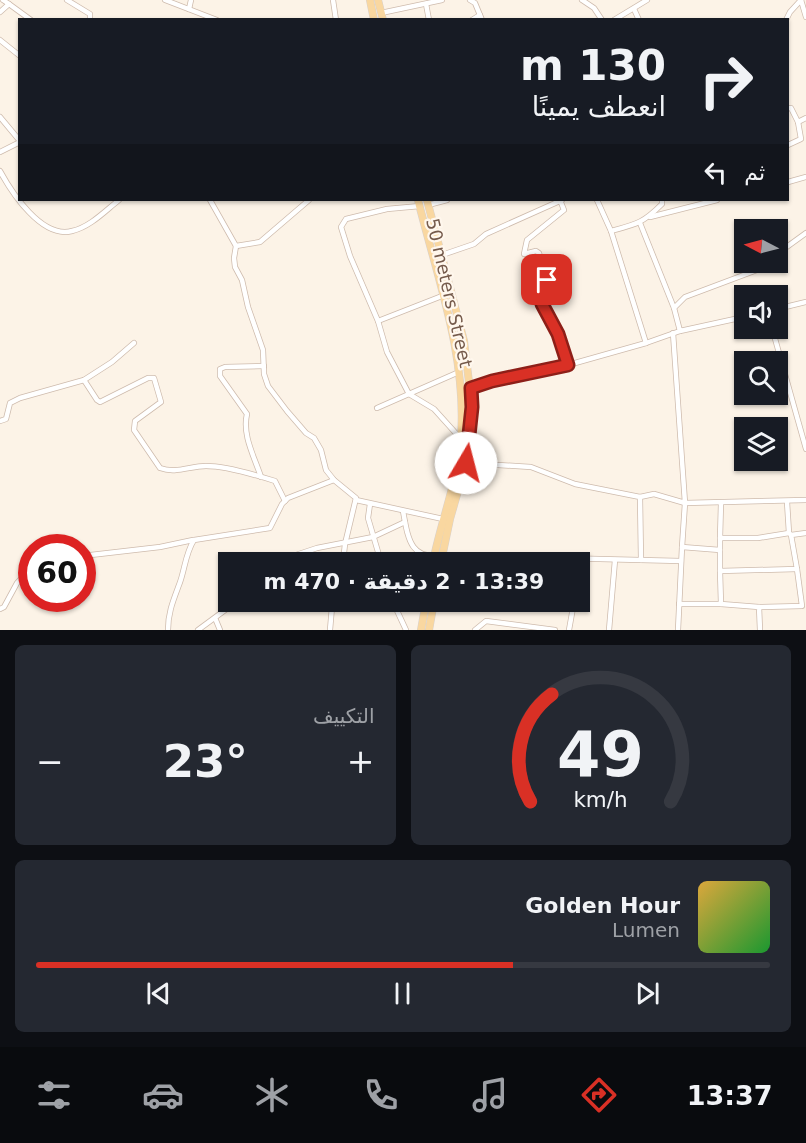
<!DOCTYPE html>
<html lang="ar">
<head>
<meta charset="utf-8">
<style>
  :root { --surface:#171b24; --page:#242831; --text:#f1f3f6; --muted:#9ea1a6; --line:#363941; --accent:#d93025 }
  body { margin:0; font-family:"DejaVu Sans","Noto Sans Arabic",sans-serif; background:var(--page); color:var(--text); direction:rtl; height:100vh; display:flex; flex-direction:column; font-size:22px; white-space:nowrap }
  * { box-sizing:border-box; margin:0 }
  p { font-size:20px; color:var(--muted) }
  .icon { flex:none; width:33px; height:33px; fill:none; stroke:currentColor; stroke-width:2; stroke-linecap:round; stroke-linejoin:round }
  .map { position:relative; height:630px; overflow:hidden; direction:ltr }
  .panel { display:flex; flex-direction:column; gap:15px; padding:15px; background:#0d0f14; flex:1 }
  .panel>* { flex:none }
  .banner { position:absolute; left:18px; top:18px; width:771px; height:183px; border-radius:0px; box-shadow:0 2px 4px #0004; direction:rtl; background:#171b24; color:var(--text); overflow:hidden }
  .needle { width:39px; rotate:276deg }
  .fabs { position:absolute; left:734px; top:219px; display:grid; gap:12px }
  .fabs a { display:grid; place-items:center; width:54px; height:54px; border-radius:0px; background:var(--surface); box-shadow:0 2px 4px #0004; font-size:30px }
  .speed { position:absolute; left:18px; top:534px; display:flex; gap:12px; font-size:30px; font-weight:700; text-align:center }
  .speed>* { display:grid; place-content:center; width:78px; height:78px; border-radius:50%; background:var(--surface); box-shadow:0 2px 4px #0004; line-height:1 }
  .speed .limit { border:9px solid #d22; background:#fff; color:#111 }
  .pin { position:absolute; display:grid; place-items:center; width:51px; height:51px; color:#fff; margin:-26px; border-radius:12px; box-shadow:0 3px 9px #0006 }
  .me { position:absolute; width:66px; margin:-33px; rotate:8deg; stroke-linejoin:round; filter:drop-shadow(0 0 4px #0008) }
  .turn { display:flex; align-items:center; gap:21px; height:126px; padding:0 24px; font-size:27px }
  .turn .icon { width:78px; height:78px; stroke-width:2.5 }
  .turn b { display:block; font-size:42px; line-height:51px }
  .then { display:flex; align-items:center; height:57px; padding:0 24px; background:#0003; gap:12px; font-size:22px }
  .big { font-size:45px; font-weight:600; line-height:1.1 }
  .panel .tile { flex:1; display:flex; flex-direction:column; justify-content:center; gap:9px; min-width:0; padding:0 21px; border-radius:9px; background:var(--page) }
  .panel .dial { align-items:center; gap:0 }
  .dial svg { height:156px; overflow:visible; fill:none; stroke:var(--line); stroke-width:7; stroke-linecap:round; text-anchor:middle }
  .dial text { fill:var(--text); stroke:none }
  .song { display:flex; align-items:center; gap:18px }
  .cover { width:72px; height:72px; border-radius:9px; background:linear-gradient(135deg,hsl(40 70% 55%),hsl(130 70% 35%)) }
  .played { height:6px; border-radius:3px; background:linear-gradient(90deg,var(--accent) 65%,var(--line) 65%) }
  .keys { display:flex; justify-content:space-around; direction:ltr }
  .heat { display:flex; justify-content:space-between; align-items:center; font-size:33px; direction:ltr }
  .panel .tiles { flex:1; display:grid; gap:15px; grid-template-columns:1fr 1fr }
  .tile:last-child { grid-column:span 2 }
  .trip { position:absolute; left:218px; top:552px; width:372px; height:60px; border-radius:0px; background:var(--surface); box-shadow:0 2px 4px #0004; font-weight:600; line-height:60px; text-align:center; direction:rtl }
  .tab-bar { display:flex; height:96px; justify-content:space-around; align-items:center; background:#090b0e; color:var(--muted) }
  .tab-bar .icon { width:42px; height:42px }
  .tab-bar .active { color:var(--accent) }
  .tab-bar b { font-size:27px; color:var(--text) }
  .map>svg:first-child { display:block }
</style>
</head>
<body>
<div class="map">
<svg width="806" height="630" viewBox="0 0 806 630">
  <rect width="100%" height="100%" fill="#fcf3e7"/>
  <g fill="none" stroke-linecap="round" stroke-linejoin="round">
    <g stroke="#cebbad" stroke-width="6">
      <g id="minor">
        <path d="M 67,0 L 90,14 L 90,20"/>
        <path d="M 165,0 L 217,20"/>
        <path d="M 333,0 L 336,20"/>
        <path d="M 470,0 L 475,3 L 482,20"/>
        <path d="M 582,0 L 594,8 L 602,20"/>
        <path d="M 801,0 L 806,17"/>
        <path d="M 9,4 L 31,20"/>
        <path d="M 426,4 L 429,20"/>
        <path d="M 189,9 L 191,0"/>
        <path d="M 634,9 L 639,20"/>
        <path d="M 0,12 L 9,4 L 3,0"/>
        <path d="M 381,13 L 442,0"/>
        <path d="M 472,20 L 480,15"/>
        <path d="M 614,20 L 647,0"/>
        <path d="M 786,20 L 790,12 L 801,0"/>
        <path d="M 0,40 L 20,56"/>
        <path d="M 788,108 L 791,108 L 798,122 L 806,118"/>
        <path d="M 0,117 L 20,141"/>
        <path d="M 788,145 L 801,139 L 798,122"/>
        <path d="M 0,152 L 20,142"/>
        <path d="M 0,171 C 12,193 42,239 72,231 C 90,227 105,211 119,200"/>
        <path d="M 788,182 L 806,177"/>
        <path d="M 210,200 L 236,246 L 260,242 L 309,200"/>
        <path d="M 597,200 L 611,231"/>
        <path d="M 662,200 L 662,204 C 643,223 637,224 611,231 L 646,343 L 680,331"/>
        <path d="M 428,205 L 447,200"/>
        <path d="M 420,206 L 387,209 L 346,219 L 341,227 L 350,256 L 378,321 L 387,352 L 409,394 L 434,409 L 461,439"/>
        <path d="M 650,217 L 717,200"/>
        <path d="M 640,223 L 674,308"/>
        <path d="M 236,246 L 234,258 L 235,267 L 242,280 L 248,307 L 263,350 L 264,374 L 268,386 L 287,411 L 306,433 L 314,438 L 321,450 L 326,470 L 334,480 L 356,498 L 345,544 L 343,562"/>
        <path d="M 777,254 L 806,233"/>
        <path d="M 442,255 L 474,244 L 486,234 L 562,200"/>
        <path d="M 777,309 L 806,302"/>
        <path d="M 744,317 L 680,331 L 674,308 L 685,297 L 757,270 L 766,262"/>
        <path d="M 378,321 L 442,296"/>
        <path d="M 772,328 L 806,449"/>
        <path d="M 568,365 L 646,343"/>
        <path d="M 84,380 L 97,400 L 100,402 L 148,378 L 154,378 L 161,402 L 135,421 L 134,430 L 160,468 C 176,474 190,466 206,466 C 226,466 256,475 275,481 L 285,501"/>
        <path d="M 471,388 L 491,381 L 568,365 L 558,334 L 542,305 L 547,280 L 539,253 L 536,251 L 524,254 L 527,240 L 564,210 L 560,200"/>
        <path d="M 377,408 L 459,372"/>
        <path d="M 0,421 L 6,419 L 10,403 L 20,398 L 84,380 L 112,362 L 134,343"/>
        <path d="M 466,463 L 531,467 L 575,484 L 640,497 L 641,560"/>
        <path d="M 261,477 C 254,456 242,435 247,414 L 220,376 L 220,369 L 225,367 L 264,366"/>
        <path d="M 640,497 L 654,494 L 685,503 L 673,333"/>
        <path d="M 356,500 L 443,519"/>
        <path d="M 787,502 L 789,533"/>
        <path d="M 370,504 L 368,518 L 381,562"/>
        <path d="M 403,511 C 408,538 410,561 443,555 L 681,561"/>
        <path d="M 791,535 L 797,569 L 720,571 L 720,538 L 758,538 L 789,533 L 791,535 L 806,533"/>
        <path d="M 720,538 L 721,503"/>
        <path d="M 682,547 L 685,503 L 806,500"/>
        <path d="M 82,556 L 160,547 L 193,540"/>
        <path d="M 275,562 L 317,548 L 373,537 L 405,522"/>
        <path d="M 720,571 L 721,604 L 759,607 L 760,630"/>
        <path d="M 393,602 L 406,630"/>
        <path d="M 679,604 L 721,604"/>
        <path d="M 759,607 L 802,606 L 797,569"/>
        <path d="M 0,609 L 4,607 L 17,583 L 32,567"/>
        <path d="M 215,618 L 220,630"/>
        <path d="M 168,630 C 168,613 173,601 179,585 C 185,570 185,554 194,540 L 270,528 L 282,504 L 288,498 L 334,480"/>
        <path d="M 198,630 L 236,602"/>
        <path d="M 330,630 L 332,607 L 335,602"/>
        <path d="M 475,630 L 486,621 L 555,630"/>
        <path d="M 569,630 L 574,602"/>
        <path d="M 609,630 L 615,560"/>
        <path d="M 678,630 L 682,547 L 720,550"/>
      </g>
    </g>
    <g stroke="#d8d1cd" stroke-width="8">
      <g id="primary">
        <path d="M 370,0 L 374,20"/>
        <path d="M 378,0 L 383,20"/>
        <path d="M 418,200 C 437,277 467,356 461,437 C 458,480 441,521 433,562"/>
        <path d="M 427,200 L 464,341 L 472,407 L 466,463 L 450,519 L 441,562"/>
        <path d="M 421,630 L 426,602"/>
        <path d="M 429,630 L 434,602"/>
      </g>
    </g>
    <use href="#minor" stroke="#fff" stroke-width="4.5"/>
    <use href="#primary" stroke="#f9d7a0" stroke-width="7"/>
  </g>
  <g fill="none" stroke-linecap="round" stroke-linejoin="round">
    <g stroke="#8d1f18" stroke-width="15">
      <path id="route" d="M 466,463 L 472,407 L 471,388 L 492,381 L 568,365 L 558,334 L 542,304 L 547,280"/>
    </g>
    <use href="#route" stroke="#d93025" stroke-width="10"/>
  </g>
  <g text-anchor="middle" stroke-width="4.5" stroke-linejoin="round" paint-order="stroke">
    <g font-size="18" fill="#755a4b" stroke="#fff7ed">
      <text transform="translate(449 293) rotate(77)" y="6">50 meters Street</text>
    </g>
  </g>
</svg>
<div class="fabs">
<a><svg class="needle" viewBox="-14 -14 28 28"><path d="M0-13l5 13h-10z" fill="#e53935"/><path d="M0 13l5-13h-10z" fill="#9ea1a6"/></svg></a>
<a><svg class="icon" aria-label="sound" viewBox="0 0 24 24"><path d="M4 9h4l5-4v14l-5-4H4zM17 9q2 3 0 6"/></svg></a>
<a><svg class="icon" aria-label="search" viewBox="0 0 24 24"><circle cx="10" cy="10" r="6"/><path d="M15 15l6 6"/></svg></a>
<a><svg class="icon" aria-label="layers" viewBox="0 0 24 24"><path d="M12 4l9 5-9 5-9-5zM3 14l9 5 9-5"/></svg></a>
</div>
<div class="speed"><div class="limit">60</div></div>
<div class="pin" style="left:547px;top:280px;background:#d93025"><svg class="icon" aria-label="arrive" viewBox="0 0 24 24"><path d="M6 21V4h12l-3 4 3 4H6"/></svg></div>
<svg class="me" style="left:466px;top:463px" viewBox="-20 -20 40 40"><circle r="19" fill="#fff"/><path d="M0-13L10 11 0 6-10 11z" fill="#d93025"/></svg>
<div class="trip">13:39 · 2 دقيقة · 470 m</div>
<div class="banner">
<div class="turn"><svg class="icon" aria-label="right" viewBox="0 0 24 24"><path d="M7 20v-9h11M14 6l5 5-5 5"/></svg><div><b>130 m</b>انعطف يمينًا</div></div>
<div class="then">ثم<svg class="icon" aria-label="left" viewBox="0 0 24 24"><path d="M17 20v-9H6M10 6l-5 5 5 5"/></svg></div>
</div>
</div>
<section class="panel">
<div class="tiles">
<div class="tile dial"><svg viewBox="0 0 100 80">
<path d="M14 69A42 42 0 1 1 86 69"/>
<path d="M14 69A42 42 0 0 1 25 14" stroke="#d93025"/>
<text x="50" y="56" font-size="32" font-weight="700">49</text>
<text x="50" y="72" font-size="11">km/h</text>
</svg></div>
<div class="tile"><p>التكييف</p>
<div class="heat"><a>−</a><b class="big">23°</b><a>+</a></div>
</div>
<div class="tile">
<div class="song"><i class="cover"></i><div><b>Golden Hour</b><p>Lumen</p></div></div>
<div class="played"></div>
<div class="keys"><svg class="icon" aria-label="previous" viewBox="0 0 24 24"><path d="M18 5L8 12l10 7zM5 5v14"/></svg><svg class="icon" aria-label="pause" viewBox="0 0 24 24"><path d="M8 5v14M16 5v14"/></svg><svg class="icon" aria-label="next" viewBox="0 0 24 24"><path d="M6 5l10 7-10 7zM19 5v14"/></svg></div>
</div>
</div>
</section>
<nav class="tab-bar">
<b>13:37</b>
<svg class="icon active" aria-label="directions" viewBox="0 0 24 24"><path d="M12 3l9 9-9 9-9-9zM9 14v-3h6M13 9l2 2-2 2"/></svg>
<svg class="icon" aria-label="music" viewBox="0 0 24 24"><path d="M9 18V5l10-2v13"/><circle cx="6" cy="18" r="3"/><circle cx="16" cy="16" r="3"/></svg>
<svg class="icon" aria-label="phone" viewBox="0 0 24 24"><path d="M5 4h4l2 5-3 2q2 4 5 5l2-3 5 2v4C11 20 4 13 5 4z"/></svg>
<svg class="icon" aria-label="climate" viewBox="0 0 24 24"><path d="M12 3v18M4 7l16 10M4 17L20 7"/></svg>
<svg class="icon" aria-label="car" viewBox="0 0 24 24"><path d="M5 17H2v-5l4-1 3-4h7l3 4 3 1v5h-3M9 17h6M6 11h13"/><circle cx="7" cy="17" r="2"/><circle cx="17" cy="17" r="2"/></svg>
<svg class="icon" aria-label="filters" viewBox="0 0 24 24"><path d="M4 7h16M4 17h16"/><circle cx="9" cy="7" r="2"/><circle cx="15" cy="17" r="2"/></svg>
</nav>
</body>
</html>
